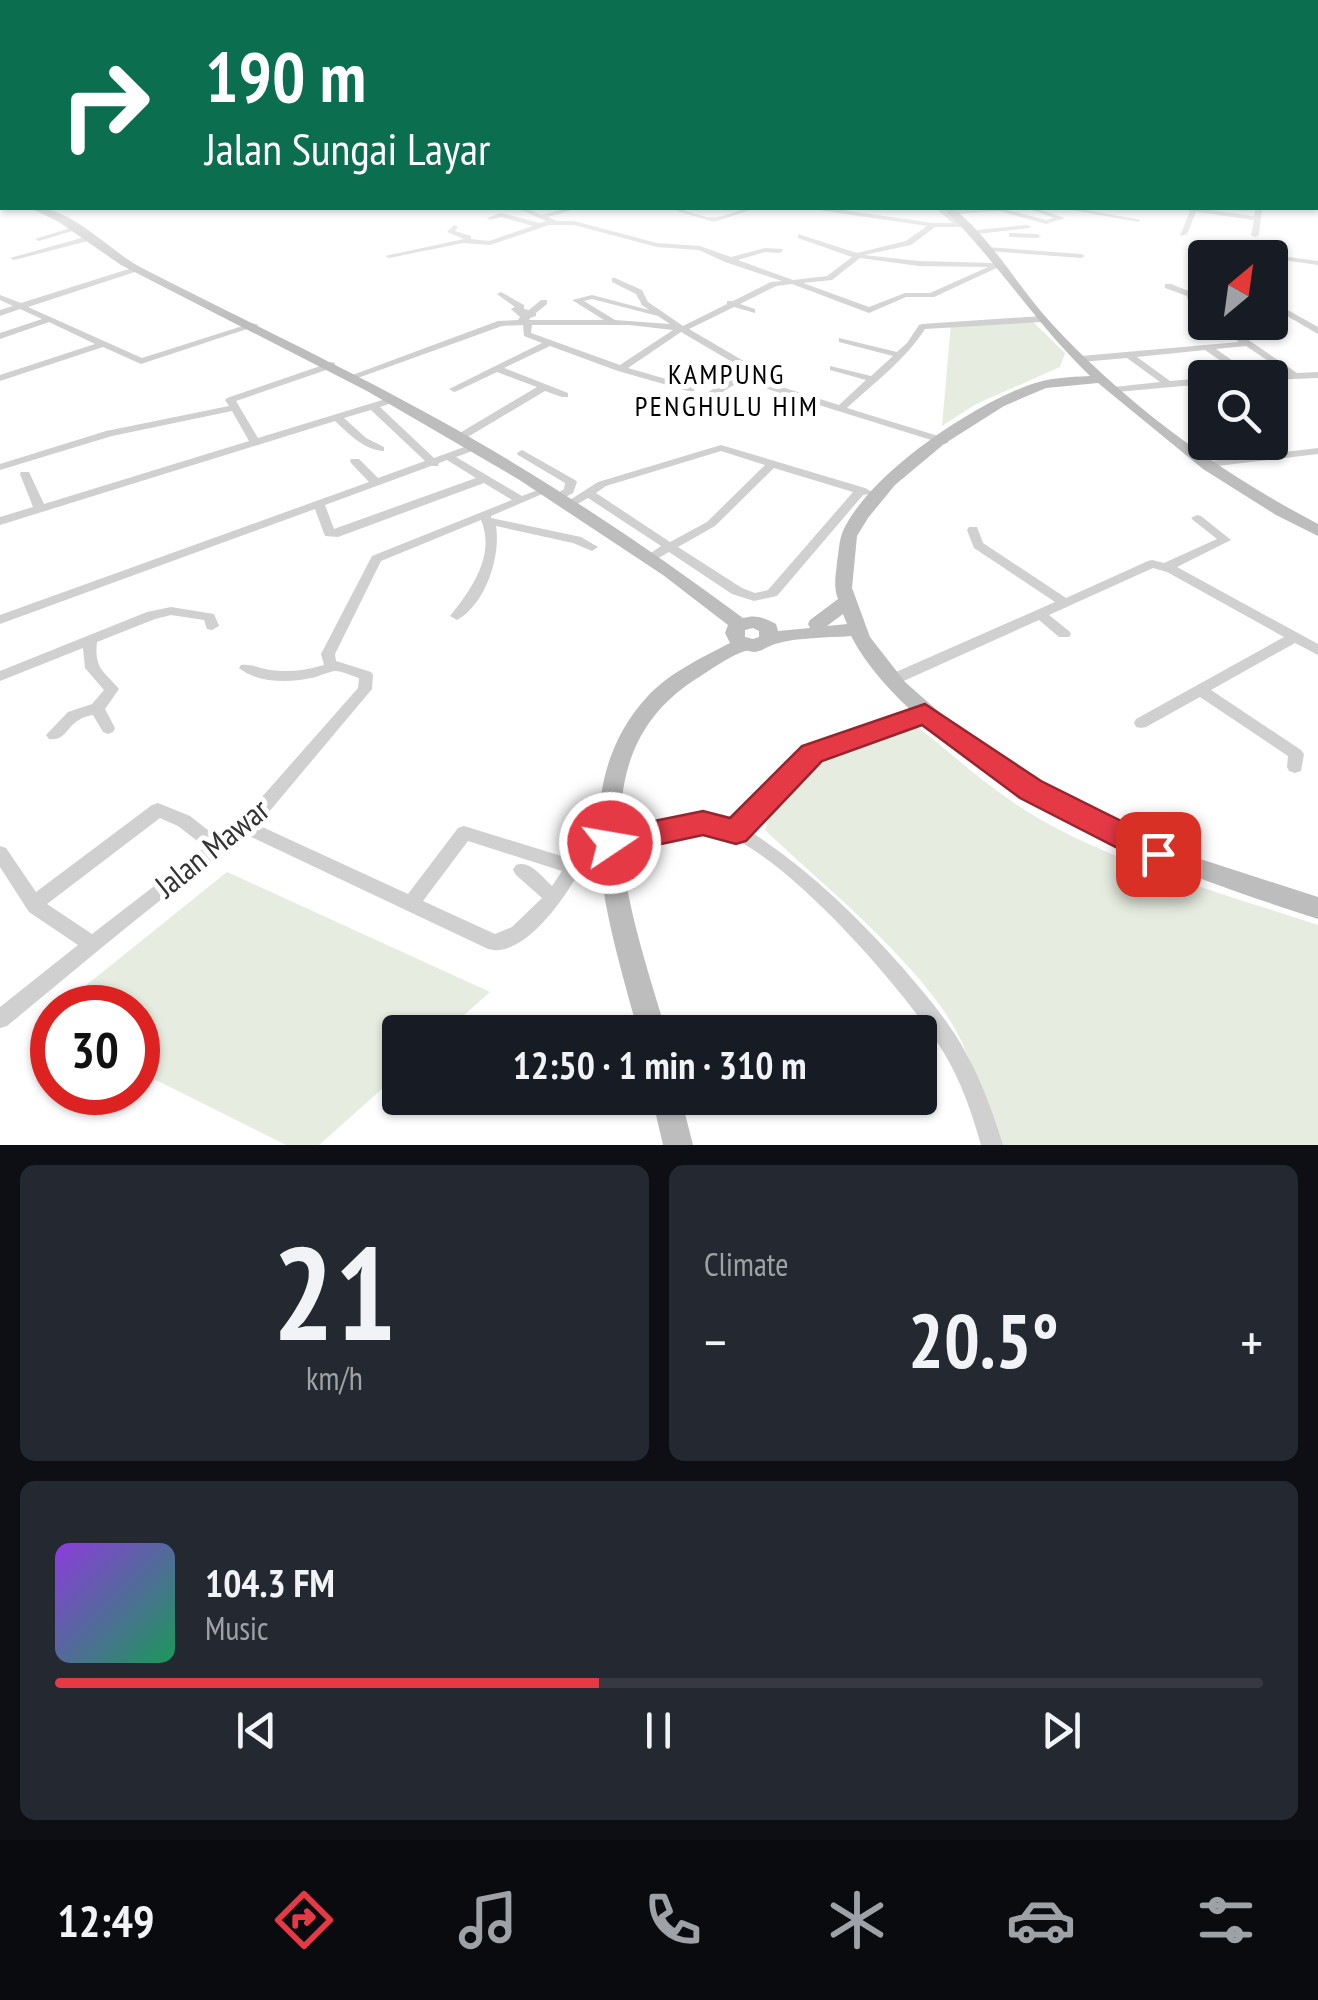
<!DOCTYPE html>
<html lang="en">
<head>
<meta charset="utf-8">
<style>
  :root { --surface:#171b24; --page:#242831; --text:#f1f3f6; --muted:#9ea1a6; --line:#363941; --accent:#e63946 }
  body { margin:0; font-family:"PT Sans Narrow",sans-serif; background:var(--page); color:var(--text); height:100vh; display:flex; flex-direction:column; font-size:38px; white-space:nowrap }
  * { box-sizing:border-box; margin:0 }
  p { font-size:32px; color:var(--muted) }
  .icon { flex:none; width:55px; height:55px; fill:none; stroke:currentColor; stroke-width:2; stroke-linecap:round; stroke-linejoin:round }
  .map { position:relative; height:1145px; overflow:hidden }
  .details { display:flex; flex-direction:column; gap:20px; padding:20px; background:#0d0f14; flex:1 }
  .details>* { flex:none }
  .guide { position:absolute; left:0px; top:0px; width:1320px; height:210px; box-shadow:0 2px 8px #0004; background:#0b6e4f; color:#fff; overflow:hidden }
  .needle { width:65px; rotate:29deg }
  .controls { position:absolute; left:1188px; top:240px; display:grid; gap:20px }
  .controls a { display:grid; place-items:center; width:100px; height:100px; border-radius:10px; background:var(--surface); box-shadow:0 2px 8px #0004; font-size:50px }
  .speed { position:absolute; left:30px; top:985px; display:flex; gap:20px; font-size:50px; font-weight:700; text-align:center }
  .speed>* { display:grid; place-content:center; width:130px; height:130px; border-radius:50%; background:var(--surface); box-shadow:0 2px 8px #0004; line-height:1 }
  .speed .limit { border:15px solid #d22; background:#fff; color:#111 }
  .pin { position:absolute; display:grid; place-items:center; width:85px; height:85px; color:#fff; margin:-42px; border-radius:20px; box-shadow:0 5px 15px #0006 }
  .me { position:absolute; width:110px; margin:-55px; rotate:78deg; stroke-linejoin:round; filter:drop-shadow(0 0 8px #0008) }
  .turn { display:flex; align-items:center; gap:35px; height:210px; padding:0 40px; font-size:45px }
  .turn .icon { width:130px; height:130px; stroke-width:2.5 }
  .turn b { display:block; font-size:70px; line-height:85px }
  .big { font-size:75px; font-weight:800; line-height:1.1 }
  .details .tile { flex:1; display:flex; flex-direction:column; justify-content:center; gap:15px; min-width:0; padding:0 35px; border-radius:15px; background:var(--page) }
  .details .dial { align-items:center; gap:0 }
  .dial b { font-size:130px; line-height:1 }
  .song { display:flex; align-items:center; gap:30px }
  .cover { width:120px; height:120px; border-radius:15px; background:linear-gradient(135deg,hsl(270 70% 55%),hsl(150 70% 35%)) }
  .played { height:10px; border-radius:5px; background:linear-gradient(90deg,var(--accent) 45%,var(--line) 45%) }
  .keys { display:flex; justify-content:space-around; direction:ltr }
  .heat { display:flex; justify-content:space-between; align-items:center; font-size:55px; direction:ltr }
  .details .tiles { flex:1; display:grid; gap:20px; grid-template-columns:1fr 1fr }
  .tile:last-child { grid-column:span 2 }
  .trip { position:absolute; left:382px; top:1015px; width:555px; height:100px; border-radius:10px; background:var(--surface); box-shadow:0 2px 8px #0004; font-weight:800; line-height:100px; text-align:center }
  .dock { display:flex; height:160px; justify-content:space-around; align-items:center; background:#090b0e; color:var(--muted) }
  .dock .icon { width:70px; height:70px }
  .dock .selected { color:var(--accent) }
  .dock b { font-size:45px; color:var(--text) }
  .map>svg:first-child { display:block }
</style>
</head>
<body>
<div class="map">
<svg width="1318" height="1145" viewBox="0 0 1318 1145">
  <rect width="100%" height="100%" fill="#fff"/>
  <g fill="#e6ecdf">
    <path d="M 1031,320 L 1065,353 L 1060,367 L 976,404 L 942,426 L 951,324 Z"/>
    <path d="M 913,723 C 945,748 976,777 1010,800 C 1092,858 1222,893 1318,925 L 1318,1145 L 997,1145 C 985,1098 968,1043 939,1004 C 891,939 823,885 765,830 C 782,767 859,745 913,723 Z"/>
    <path d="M 227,872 L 490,992 L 445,1032 L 400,1032 L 400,1073 L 319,1145 L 286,1145 L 138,1071 L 138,1008 L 59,1007 Z"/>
  </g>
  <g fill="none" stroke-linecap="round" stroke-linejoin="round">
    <g fill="#d0d0d0" fill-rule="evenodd">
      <path d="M 517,208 L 525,208 L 542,215 L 567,208 L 570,210 L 569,211 L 548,217 L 557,221 L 574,221 L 657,243 L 700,246 L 731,257 L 765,248 L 782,249 L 783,251 L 779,253 L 765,252 L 738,260 L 793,280 L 827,276 L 852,257 L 798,238 L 798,234 L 857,253 L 906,241 L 927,226 L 818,210 L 815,208 L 828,208 L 933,223 L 953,223 L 935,208 L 942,208 L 961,223 L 972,224 L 972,226 L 970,227 L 935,227 L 911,245 L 864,255 L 919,261 L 993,263 L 1001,266 L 934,297 L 906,297 L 869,313 L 792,284 L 776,286 L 740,304 L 755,309 L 755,313 L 734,307 L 689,329 L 747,363 L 747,376 L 839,405 L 866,380 L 830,370 L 830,366 L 871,376 L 893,356 L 839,342 L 839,338 L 897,352 L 907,343 L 919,325 L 922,324 L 1042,316 L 1046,319 L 1042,322 L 925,329 C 905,360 874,383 847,408 L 948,439 L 948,443 L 944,444 L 745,382 C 729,383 718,400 702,400 L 702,396 L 731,378 L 737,377 L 739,366 L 681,332 L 628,368 L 694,387 L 694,391 L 688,391 L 618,371 L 550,346 L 504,368 L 568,393 L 568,397 L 562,397 L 545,391 L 461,441 L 453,441 L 453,437 L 537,387 L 497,372 L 457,391 L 454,392 L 449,389 L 542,343 L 524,336 L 523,325 L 502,326 L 355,379 L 349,379 L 347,377 L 498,321 L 518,320 L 520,317 L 511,309 L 515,307 L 497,294 L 501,292 L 524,305 L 524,309 L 529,310 L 541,300 L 547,300 L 547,304 L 536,313 L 536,316 L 530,318 L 529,320 L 604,320 L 572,300 L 592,295 L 649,310 L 642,305 L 636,294 L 612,282 L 612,278 L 615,278 L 642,290 L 648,302 L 683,326 L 727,304 L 727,301 L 733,301 L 771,282 L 782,281 L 725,262 L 699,250 L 657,247 L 574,225 L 549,225 L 490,245 L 463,243 L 389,258 L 385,256 L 464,239 L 447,232 L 454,225 L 458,227 L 455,231 L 471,236 L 471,239 L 489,241 L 533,226 L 501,217 L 490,220 L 487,218 L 501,213 L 540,223 L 546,221 ZM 860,258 L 919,266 L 988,267 L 930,293 L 905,293 L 869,307 L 803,283 L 832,280 ZM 592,299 L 658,316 L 670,324 L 615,320 L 584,301 ZM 532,325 L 629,325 L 673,330 L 620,365 L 531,333 Z"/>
      <path d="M 668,208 C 684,207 700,219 716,217 C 730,216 742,207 756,208 L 714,222 Z"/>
      <path d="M 1001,208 L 1046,220 L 1054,218 L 1027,208 L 1035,208 L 1065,218 L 1046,224 L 999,211 L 955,214 L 952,212 L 955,210 Z"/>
      <path d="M 1062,208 L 1074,208 L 1141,220 L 1138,222 Z"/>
      <path d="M 1182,208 L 1196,208 L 1254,216 L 1256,208 L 1262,208 L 1259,235 L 1255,237 L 1251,235 L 1254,220 L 1196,212 L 1187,234 L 1180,236 L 1190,211 Z"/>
      <path d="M 1027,225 L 1031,227 L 1029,228 L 977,234 L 973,232 L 977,230 Z"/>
      <path d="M 74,227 L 76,228 L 76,230 L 39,241 L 35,239 Z"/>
      <path d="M 1012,233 L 1037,234 L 1041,236 L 1037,238 L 1009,237 L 1009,233 Z"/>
      <path d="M 85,237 L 88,237 L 88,241 L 14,260 L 10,258 Z"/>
      <path d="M 986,247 L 1081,254 L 1085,256 L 1081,258 L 989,251 L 986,251 Z"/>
      <path d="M 1267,254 L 1318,261 L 1318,265 L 1270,258 L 1205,258 L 1205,265 L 1201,263 L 1204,255 L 1207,255 Z"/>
      <path d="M 135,267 L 138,267 L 138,271 L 28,307 L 142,358 L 252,323 L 259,325 L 141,364 L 103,347 L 0,381 L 0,375 L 95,344 L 49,322 L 0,339 L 0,333 L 42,319 L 20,309 L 0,316 L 0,310 L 13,306 L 0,300 L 0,295 L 21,303 Z"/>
      <path d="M 1165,284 L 1171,284 L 1194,293 L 1197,306 L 1205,311 L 1205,318 L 1190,309 L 1187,296 L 1165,288 Z"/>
      <path d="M 1270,300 L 1318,327 L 1318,334 L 1270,306 Z"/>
      <path d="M 1211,322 L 1222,322 L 1297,373 L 1318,372 L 1318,378 L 1270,380 L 1270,378 L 1233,378 L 1241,375 L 1205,350 L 1137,357 L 1170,381 L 1205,378 L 1205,384 L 1117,392 L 1112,389 L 1114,387 L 1160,382 L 1127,358 L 1081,362 L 1076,359 L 1081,356 L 1239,342 ZM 1246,346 L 1286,373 L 1253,375 L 1216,349 Z"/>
      <path d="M 332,362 L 335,363 L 335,367 L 236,401 L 258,438 L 389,398 L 395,398 L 395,402 L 380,407 L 434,458 L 467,446 L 475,446 L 475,450 L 456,457 L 522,496 L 543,488 L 549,491 L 491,516 L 491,518 L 581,537 L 598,547 L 592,551 L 573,543 L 496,526 C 501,557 485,605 457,620 L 450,616 C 471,590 496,555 481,520 L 381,561 L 335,654 L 336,661 L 371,672 L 373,675 L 372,689 L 258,825 L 408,894 L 458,828 L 464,826 L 568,858 L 577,820 L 584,804 L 609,797 L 615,798 L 617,803 L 615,808 L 596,814 C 591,829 591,844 585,859 C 573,889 525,960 488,949 L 247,835 C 164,894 86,961 7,1026 L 0,1028 L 0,1007 L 78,945 L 29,912 L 0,867 L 0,846 L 6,848 L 36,892 L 152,805 L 158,803 L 190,816 L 218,838 L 240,822 L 358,688 L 359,678 C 352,676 342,671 335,671 C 327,672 318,677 311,678 C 288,683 257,683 239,668 L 241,665 C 250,664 256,667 265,669 C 284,673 305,671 324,665 L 321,654 L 372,556 L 512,500 L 484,483 L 338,537 L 325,536 L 315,509 L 0,624 L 0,615 L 369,482 L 351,463 L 350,461 L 351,459 L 359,459 L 378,478 L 425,461 L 371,410 L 344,418 L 366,438 L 384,447 L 384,451 C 364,450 349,434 335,421 L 0,525 L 0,517 L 33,507 L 20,474 L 21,472 L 29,472 L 44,504 L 249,441 L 232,411 L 112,436 L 0,470 L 0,464 L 106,431 L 229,406 L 225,400 L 227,398 ZM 447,460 L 476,478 L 334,529 L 325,505 L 431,466 L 438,466 L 439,463 ZM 160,818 L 178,826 L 205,847 L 92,934 L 47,904 ZM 468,841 L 562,871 L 552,886 C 542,877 530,860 516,865 L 513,870 L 516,875 L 542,898 L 512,927 L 495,934 L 423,901 Z"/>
      <path d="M 721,445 L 865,488 L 872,492 L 870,494 L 863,495 L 777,596 L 754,601 L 732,594 L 669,552 L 655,560 L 647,560 L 645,557 L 661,546 L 588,498 L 572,507 L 564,507 L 562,505 L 598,482 ZM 721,451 L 765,465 L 707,522 L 670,542 L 596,493 L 606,486 ZM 774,468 L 853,492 L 768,590 L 755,593 L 742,588 L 678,547 L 715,526 Z"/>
      <path d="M 1318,448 L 1318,454 L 1209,467 L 1204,464 L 1209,461 Z"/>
      <path d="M 522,450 L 575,480 L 577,482 L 573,493 L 560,500 L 552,500 L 550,498 L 564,489 L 565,483 L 518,455 L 517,453 Z"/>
      <path d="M 1197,515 L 1201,516 L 1231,540 L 1177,567 L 1318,644 L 1318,655 L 1295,643 L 1211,690 L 1301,750 L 1304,754 L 1301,771 L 1295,773 L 1289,771 L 1287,767 L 1288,756 L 1200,697 L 1146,727 L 1141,728 L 1136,727 L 1134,723 L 1136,719 L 1284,637 L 1167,572 L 1153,568 L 1049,615 L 1069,631 L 1071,634 L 1069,637 L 1059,637 L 1039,620 L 897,684 L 887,684 L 885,680 L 887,676 L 1055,602 L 974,548 L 967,530 L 969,527 L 977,527 L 983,543 L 1066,598 L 1148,561 L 1152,560 L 1164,563 L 1217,539 L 1193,520 L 1191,518 Z"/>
      <path d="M 171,607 L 214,614 L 219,626 L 212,630 L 207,629 L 204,620 L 171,615 L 155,619 L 97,642 C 94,669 104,671 119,689 L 105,709 L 115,728 L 113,732 L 108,734 L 103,732 L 93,715 C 88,716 83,717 79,720 C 66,727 66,741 49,739 L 46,735 L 68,712 L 92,704 L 104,690 L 85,668 L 83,648 L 0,681 L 0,671 L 147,612 Z"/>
      <path d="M 925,709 L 930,710 L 932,714 L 930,718 L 817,758 L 748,830 C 806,867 856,915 902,967 C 925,994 949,1021 966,1053 C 982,1082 993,1113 1003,1145 L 981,1145 C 972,1113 961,1081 944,1053 C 906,992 784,850 715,831 C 685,823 640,842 610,850 L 604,848 L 602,843 L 604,838 L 610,836 C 651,826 691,808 732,824 L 807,750 Z"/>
    </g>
    <g fill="#bdbdbd" fill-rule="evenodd">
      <path d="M 0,197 L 2,198 L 2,204 L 0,203 Z"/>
      <path d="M 30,208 C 71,205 107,250 142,268 C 245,321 350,370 452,427 C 553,484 650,549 743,618 C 757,614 763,618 776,624 L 778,631 L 810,628 L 808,624 L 810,620 L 838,599 C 833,586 836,575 837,562 C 839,551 839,540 843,531 C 869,474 971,406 1029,385 C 1048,378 1069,377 1090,376 C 1035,323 997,261 943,208 L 953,208 C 993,240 1017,286 1052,324 C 1127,405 1219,472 1318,524 L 1318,536 L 1276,515 L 1203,469 L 1098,383 L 1046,388 L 1004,406 L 944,444 L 895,485 L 868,518 L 857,536 L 852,588 L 870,637 L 905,682 L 955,726 L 1012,766 L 1070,800 L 1188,855 L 1318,897 L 1318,919 C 1176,873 1031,821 919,718 C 893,694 867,667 851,636 C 827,638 798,637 775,644 C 768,646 761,652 754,652 C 751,652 749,650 746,651 C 735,652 698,678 687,685 C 572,768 635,922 666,1032 L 638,1032 C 610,925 561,791 647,697 C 669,673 701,658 730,643 L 725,633 L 728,625 L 663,575 L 518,479 L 367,391 L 121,265 L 59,222 ZM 843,614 L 847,624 L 827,626 ZM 753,628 L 759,631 L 759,637 L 753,639 L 745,637 L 745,630 Z"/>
      <path d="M 652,1098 L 681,1098 L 693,1145 L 663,1145 Z"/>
    </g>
  </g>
  <linearGradient id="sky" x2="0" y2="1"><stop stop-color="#9ec6ea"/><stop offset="0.5" stop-color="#fff"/><stop offset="1" stop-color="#fff" stop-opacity="0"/></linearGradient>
  <rect width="1318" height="321" fill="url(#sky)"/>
  <path fill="#e63946" stroke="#96252e" stroke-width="2.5" d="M 925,704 L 1041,781 L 1169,845 L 1173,854 L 1169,863 L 1158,867 L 1147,863 L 1020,798 L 922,725 L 822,761 L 746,841 L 736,844 L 703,835 L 610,855 L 599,852 L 595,843 L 599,834 L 610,830 L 703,811 L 730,818 L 802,746 Z"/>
  <g text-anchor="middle" stroke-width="10" stroke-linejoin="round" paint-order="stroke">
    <g font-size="28" letter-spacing="2.5" fill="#000" stroke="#fff">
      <text x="727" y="384">KAMPUNG<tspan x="727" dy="32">PENGHULU HIM</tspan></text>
    </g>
    <g font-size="32" fill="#333" stroke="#fff">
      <text transform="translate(212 848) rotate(-39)" y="11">Jalan Mawar</text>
    </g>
  </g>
</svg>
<div class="controls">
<a><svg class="needle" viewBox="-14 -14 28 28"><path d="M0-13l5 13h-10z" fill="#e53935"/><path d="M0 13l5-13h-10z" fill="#9ea1a6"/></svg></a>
<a><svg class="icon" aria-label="search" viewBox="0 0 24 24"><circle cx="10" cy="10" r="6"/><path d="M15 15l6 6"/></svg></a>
</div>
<div class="speed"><div class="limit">30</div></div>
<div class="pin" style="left:1158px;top:854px;background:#d93025"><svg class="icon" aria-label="arrive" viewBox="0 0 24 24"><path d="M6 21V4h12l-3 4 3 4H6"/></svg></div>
<svg class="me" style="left:610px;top:843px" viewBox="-20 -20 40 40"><circle r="17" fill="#e63946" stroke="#fff" stroke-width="3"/><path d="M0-11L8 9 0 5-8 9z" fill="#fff"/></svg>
<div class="trip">12:50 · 1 min · 310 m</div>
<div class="guide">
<div class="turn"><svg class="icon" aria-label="right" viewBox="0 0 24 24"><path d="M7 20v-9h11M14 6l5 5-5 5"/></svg><div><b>190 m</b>Jalan Sungai Layar</div></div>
</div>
</div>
<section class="details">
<div class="tiles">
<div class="tile dial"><b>21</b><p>km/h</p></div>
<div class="tile"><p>Climate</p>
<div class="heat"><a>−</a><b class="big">20.5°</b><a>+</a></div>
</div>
<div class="tile">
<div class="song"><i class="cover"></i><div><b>104.3 FM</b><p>Music</p></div></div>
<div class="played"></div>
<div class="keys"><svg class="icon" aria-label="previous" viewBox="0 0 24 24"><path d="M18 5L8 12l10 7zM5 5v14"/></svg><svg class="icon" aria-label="pause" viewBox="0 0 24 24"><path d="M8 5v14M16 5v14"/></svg><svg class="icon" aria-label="next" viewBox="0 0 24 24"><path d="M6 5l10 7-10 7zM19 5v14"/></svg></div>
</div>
</div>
</section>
<nav class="dock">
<b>12:49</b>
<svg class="icon selected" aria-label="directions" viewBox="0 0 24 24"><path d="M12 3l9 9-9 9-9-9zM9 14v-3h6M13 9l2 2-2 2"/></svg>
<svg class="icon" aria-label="music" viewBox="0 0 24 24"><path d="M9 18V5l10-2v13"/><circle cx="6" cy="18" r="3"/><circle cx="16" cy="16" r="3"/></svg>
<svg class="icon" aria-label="phone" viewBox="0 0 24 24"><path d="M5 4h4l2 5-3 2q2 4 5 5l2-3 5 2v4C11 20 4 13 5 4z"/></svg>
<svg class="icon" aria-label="climate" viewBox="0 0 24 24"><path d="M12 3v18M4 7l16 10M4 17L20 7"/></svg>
<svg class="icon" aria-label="car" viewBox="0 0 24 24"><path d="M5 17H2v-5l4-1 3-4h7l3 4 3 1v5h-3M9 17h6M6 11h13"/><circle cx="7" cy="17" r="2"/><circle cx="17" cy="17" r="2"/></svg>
<svg class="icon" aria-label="filters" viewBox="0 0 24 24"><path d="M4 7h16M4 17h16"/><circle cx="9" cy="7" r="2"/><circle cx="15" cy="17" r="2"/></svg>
</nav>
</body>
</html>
